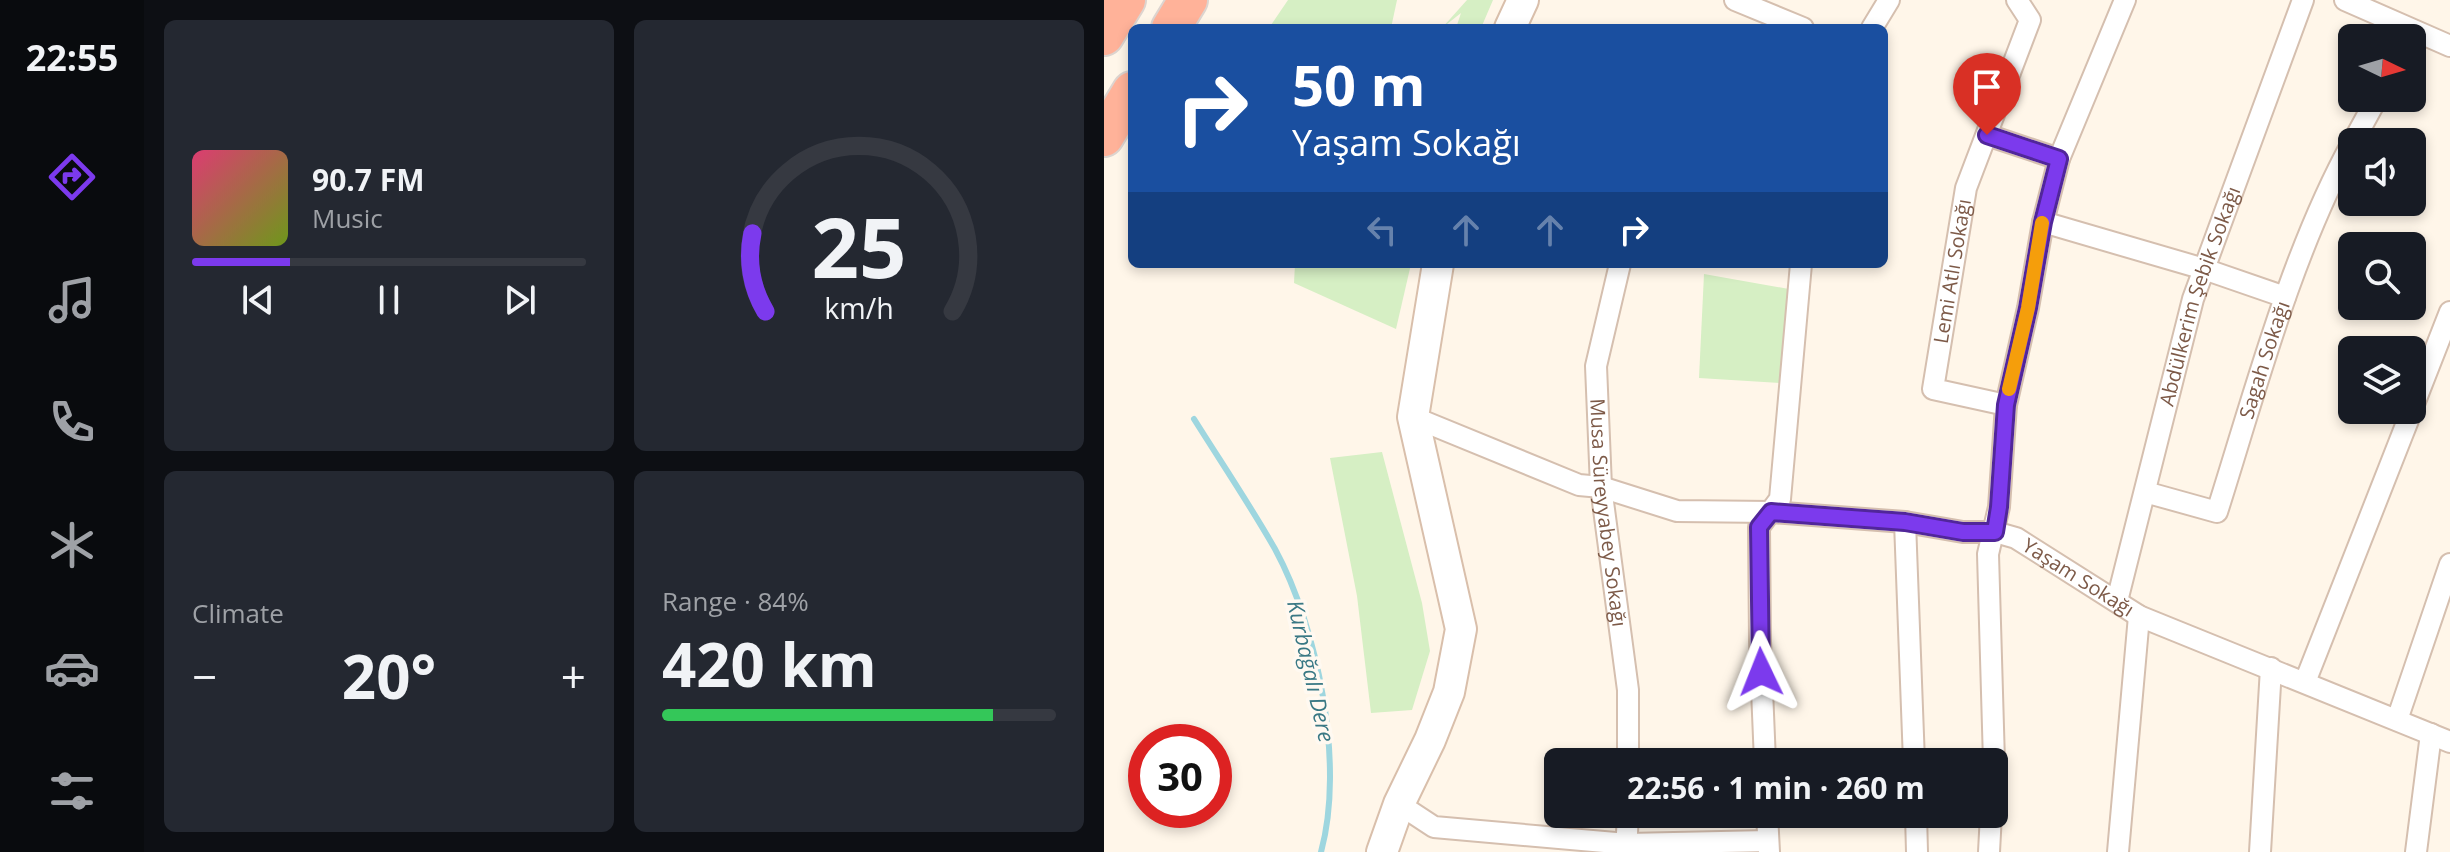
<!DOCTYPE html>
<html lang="en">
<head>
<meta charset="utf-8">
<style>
  :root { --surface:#171b24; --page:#242831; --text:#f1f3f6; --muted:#9ea1a6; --line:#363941; --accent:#7c3aed }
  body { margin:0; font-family:"Open Sans",sans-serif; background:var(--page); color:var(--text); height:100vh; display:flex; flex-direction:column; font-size:30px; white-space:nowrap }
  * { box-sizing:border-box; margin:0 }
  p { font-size:26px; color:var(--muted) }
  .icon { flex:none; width:44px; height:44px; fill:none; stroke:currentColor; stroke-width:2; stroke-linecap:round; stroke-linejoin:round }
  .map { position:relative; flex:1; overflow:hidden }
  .side { display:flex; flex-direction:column; gap:20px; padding:20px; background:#0d0f14; width:960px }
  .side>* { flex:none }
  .banner { position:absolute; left:24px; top:24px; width:760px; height:244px; border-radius:12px; box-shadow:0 4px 12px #0003; background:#1a4fa0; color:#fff; overflow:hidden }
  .needle { width:52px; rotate:95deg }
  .fabs { position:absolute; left:1234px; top:24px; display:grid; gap:16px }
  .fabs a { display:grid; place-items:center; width:88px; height:88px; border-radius:12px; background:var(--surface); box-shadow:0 4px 12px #0003; font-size:40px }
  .speed { position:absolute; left:24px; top:724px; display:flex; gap:16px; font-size:40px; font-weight:700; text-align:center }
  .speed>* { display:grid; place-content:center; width:104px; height:104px; border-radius:50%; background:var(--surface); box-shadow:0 4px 12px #0003; line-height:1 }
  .speed .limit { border:12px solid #d22; background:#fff; color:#111 }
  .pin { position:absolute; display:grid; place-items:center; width:68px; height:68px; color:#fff; margin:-82px -34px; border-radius:50% 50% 50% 0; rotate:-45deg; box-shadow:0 0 8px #0007 }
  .pin .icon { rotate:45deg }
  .me { position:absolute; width:88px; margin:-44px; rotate:358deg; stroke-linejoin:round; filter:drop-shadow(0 0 6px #0008) }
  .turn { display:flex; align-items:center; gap:28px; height:168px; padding:0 32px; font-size:36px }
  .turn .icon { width:104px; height:104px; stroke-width:2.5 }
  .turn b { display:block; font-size:56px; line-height:68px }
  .lanes { display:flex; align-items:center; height:76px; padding:0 32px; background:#0003; justify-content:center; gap:40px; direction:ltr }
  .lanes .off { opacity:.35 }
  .big { font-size:60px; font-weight:700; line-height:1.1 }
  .side .widget { flex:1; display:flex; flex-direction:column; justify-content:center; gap:12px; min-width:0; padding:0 28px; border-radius:12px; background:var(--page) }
  .side .dial { align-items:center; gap:0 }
  .dial svg { height:208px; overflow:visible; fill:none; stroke:var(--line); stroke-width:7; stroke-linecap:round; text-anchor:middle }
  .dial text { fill:var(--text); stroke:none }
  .song { display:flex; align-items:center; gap:24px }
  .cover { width:96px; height:96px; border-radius:12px; background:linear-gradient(135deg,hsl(340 70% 55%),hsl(80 70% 35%)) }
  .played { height:8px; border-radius:4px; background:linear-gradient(90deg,var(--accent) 25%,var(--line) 25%) }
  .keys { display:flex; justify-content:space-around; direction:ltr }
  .heat { display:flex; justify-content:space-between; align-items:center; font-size:44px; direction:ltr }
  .charge { height:12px; border-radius:6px; background:linear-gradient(90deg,#34c759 84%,var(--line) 0) }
  .side .tiles { flex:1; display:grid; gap:20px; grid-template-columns:repeat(2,1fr) }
  .trip { position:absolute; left:440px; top:748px; width:464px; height:80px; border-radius:12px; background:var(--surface); box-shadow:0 4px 12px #0003; font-weight:700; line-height:80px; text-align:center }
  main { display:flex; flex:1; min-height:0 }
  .dock { display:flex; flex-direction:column; width:144px; justify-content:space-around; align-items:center; background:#090b0e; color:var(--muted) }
  .dock .icon { width:56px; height:56px }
  .dock .current { color:var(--accent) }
  .dock b { font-size:36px; color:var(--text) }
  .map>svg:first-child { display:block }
</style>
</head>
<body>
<main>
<nav class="dock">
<b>22:55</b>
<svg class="icon current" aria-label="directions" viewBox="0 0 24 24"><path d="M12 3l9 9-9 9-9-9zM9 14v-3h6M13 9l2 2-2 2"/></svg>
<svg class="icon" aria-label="music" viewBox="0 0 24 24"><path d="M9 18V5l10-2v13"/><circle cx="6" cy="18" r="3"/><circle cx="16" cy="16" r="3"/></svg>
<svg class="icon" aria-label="phone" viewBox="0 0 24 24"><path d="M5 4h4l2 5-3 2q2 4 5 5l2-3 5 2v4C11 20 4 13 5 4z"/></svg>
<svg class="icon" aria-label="climate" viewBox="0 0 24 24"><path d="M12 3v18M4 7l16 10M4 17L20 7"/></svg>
<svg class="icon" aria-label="car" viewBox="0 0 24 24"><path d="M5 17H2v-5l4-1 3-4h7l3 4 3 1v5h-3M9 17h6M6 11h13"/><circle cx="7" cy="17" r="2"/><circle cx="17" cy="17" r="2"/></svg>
<svg class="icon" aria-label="filters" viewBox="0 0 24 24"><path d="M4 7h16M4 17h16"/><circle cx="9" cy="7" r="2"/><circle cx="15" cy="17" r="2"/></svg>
</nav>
<section class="side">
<div class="tiles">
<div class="widget">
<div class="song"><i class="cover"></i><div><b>90.7 FM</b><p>Music</p></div></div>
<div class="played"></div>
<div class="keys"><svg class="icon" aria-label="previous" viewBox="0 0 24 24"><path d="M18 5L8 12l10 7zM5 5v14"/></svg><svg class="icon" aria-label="pause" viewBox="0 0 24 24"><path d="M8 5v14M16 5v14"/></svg><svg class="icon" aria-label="next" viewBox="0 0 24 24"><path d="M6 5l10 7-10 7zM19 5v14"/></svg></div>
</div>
<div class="widget dial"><svg viewBox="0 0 100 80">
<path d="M14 69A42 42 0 1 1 86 69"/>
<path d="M14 69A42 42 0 0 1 9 39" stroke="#7c3aed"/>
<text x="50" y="56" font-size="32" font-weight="700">25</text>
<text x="50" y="72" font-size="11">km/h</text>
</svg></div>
<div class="widget"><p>Climate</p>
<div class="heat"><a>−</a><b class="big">20°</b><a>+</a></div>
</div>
<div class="widget"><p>Range · 84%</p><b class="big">420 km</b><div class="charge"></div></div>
</div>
</section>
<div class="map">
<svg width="1346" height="852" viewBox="0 0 1346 852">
  <rect width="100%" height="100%" fill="#fff6e9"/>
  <g fill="#d6efc4">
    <path d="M 184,0 L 293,0 L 287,28 L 165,28 Z"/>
    <path d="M 363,0 L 389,0 L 377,28 L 352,28 L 357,13 L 338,28 Z"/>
    <path d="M 191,264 L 307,264 L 292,329 L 190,283 Z"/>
    <path d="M 600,274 L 685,289 L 677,383 L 595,378 Z"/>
    <path d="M 278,452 L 318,603 L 326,651 L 308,710 L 267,713 L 253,596 L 226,458 Z"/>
  </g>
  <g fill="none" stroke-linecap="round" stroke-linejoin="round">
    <path stroke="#9ed6df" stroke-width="6" d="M 90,419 C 117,462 146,505 171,549 C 214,628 241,765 217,852"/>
    <g stroke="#d5bfaf" stroke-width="24">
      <g id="street">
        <path d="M 631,0 L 699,28"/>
        <path d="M 1241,0 L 1346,46"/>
        <path d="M 768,28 L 785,0"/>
        <path d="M 883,135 L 955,159"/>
        <path d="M 1249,142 L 1273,98"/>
        <path d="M 939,222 L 1100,269 L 1181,297"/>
        <path id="s1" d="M 516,264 L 492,366 L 497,487 L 524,690 L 524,762"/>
        <path id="s2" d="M 902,405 L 829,389 L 862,188 L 926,20 L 913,0"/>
        <path d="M 1308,409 L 1346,312"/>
        <path id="s3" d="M 309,417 L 475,485 L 497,487 L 573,511 L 667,512 L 801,522 L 859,532 L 891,532 L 912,538 L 1035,616 L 1346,742"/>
        <path id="s4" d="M 1041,492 L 1113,512 C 1151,392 1187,254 1248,143"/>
        <path d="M 801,522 L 810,762"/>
        <path id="s5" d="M 1013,601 L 1089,299 L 1199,0"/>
        <path d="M 1201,682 L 1308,410"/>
        <path d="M 1293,720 L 1346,564"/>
        <path d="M 661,762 L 656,641 L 655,527 L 676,499 L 697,264"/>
        <path d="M 890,762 L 884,554 L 895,507 L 902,405 L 924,308 L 939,222 L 955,159 L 1021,0"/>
        <path d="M 295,804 L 330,827 L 523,844 L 664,841"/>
        <path d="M 663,814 L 665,852"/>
        <path d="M 812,814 L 813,852"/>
        <path d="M 522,852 L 524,814"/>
        <path d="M 885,852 L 887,814"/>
        <path d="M 1014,852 L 1035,616"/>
        <path d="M 1156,852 L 1167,668"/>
        <path d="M 1312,852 L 1327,734"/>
      </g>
    </g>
    <g stroke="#d9bfab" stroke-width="34">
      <g id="secondary">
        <path d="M 406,28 L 419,0"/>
        <path d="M 278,852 L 295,804 L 326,740 L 345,692 L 357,629 L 309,417 L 334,264"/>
      </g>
    </g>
    <g stroke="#ddd4cf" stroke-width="42">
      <g id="highway">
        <path d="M 67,28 L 84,0"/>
        <path d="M 0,36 L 22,0"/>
        <path d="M 0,137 L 28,91"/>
      </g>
    </g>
    <use href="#street" stroke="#fff" stroke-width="20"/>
    <use href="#secondary" stroke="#fff" stroke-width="30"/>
    <use href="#highway" stroke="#ffb299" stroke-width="38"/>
  </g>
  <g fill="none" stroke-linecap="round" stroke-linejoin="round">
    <g stroke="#51269a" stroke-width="20">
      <path id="route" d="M 657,672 L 655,527 L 667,512 L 801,522 L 859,532 L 891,532 L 895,507 L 902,405 L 924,308 L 939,222 L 955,159 L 883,135"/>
    </g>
    <use href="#route" stroke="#7c3aed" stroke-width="14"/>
    <path stroke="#f59e0b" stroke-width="14" d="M 905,389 L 924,308 L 938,223"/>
  </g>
  <g text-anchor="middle" stroke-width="7" stroke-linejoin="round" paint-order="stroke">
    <g font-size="20" fill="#7d5a48" stroke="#fff9f1">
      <text dy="7" stroke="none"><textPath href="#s2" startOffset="194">Lemi Atlı Sokağı</textPath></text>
      <text dy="7" stroke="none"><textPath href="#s5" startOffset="316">Abdülkerim Şebik Sokağı</textPath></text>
      <text dy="7" stroke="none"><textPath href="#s4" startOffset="234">Sagah Sokağı</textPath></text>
      <text dy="7" stroke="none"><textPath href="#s1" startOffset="252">Musa Süreyyabey Sokağı</textPath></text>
      <text dy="7" stroke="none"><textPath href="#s3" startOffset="696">Yaşam Sokağı</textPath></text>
    </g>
    <g font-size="22" font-style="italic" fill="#397884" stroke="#fff9f1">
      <text transform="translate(207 671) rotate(77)" y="8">Kurbağalı Dere</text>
    </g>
  </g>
</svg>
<div class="fabs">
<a><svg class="needle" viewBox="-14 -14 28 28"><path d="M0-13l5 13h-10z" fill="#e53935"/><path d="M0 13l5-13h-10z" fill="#9ea1a6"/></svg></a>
<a><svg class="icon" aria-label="sound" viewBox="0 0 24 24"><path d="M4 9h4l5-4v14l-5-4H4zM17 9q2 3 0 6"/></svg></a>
<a><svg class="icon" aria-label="search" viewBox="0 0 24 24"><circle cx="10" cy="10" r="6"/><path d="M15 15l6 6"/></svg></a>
<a><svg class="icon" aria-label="layers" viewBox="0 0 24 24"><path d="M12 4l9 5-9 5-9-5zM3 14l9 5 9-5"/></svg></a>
</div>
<div class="speed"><div class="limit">30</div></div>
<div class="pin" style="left:883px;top:135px;background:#d93025"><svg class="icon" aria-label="arrive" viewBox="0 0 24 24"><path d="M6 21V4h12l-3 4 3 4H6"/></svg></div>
<svg class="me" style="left:657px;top:672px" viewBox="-20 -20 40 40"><path d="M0-17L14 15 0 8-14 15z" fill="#7c3aed" stroke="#fff" stroke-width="4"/></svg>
<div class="trip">22:56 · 1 min · 260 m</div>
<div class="banner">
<div class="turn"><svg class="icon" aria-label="right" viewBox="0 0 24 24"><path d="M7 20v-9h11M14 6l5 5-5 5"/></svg><div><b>50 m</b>Yaşam Sokağı</div></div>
<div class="lanes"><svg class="icon off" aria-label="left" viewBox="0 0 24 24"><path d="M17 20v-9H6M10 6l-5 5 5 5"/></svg><svg class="icon off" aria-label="ahead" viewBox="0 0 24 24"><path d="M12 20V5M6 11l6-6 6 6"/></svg><svg class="icon off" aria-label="ahead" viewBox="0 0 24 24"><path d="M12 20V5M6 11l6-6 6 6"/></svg><svg class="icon" aria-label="right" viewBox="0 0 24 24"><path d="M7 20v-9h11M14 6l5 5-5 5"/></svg></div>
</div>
</div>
</main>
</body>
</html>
